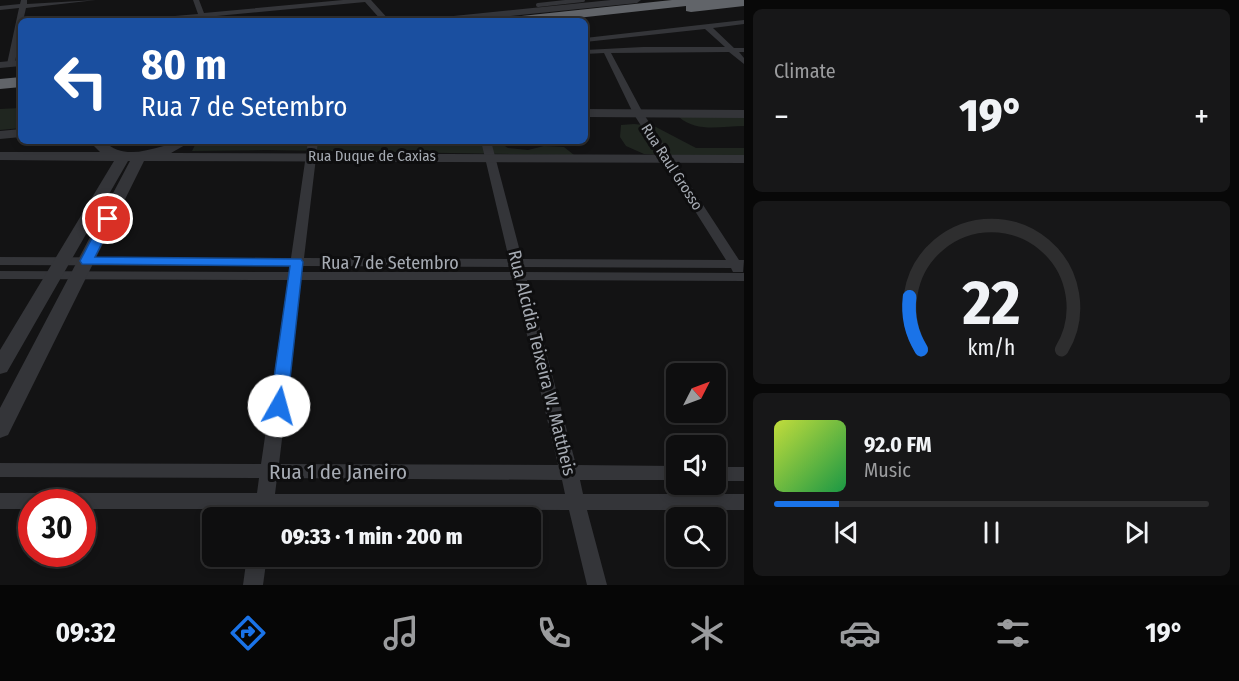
<!DOCTYPE html>
<html lang="en">
<head>
<meta charset="utf-8">
<style>
  :root { --surface:#0e0e0f; --page:#171718; --text:#f1f3f6; --muted:#9b9c9e; --line:#2e2e2f; --accent:#1a73e8 }
  body { margin:0; font-family:"Fira Sans Condensed",sans-serif; background:var(--page); color:var(--text); height:100vh; display:flex; flex-direction:column; font-size:22px; white-space:nowrap }
  * { box-sizing:border-box; margin:0 }
  p { font-size:20px; color:var(--muted) }
  .icon { flex:none; width:33px; height:33px; fill:none; stroke:currentColor; stroke-width:2; stroke-linecap:round; stroke-linejoin:round }
  .map { position:relative; flex:1; overflow:hidden }
  .drawer { display:flex; flex-direction:column; gap:9px; padding:9px; background:#080808; width:495px }
  .drawer>* { flex:none }
  .hud { position:absolute; left:18px; top:18px; width:570px; height:126px; border-radius:9px; box-shadow:0 3px 9px #0003,0 0 0 2px var(--line); background:#1a4fa0; color:#fff; overflow:hidden }
  .needle { width:39px; rotate:48deg }
  .fabs { position:absolute; left:666px; top:363px; display:grid; gap:12px }
  .fabs a { display:grid; place-items:center; width:60px; height:60px; border-radius:9px; background:var(--surface); box-shadow:0 3px 9px #0003,0 0 0 2px var(--line); font-size:30px }
  .speed { position:absolute; left:18px; top:489px; display:flex; gap:12px; font-size:30px; font-weight:700; text-align:center }
  .speed>* { display:grid; place-content:center; width:78px; height:78px; border-radius:50%; background:var(--surface); box-shadow:0 3px 9px #0003,0 0 0 2px var(--line); line-height:1 }
  .speed .limit { border:9px solid #d22; background:#fff; color:#111 }
  .pin { position:absolute; display:grid; place-items:center; width:51px; height:51px; color:#fff; margin:-26px; border:3px solid #fff; border-radius:50%; box-shadow:0 2px 6px #0007 }
  .me { position:absolute; width:66px; margin:-33px; rotate:7deg; stroke-linejoin:round; filter:drop-shadow(0 0 4px #0008) }
  .turn { display:flex; align-items:center; gap:21px; height:126px; padding:0 24px; font-size:27px }
  .turn .icon { width:78px; height:78px; stroke-width:2.5 }
  .turn b { display:block; font-size:42px; line-height:51px }
  .big { font-size:45px; font-weight:800; line-height:1.1 }
  .drawer .tile { flex:1; display:flex; flex-direction:column; justify-content:center; gap:9px; min-width:0; padding:0 21px; border-radius:9px; background:var(--page) }
  .drawer .dial { align-items:center; gap:0 }
  .dial svg { height:156px; overflow:visible; fill:none; stroke:var(--line); stroke-width:7; stroke-linecap:round; text-anchor:middle }
  .dial text { fill:var(--text); stroke:none }
  .song { display:flex; align-items:center; gap:18px }
  .cover { width:72px; height:72px; border-radius:9px; background:linear-gradient(135deg,hsl(70 70% 55%),hsl(140 70% 35%)) }
  .played { height:6px; border-radius:3px; background:linear-gradient(90deg,var(--accent) 15%,var(--line) 15%) }
  .keys { display:flex; justify-content:space-around; direction:ltr }
  .heat { display:flex; justify-content:space-between; align-items:center; font-size:33px; direction:ltr }
  .trip { position:absolute; left:202px; top:507px; width:339px; height:60px; border-radius:9px; background:var(--surface); box-shadow:0 3px 9px #0003,0 0 0 2px var(--line); font-weight:800; line-height:60px; text-align:center }
  .tab-bar { display:flex; height:96px; justify-content:space-around; align-items:center; background:#060606; color:var(--muted) }
  .tab-bar .icon { width:42px; height:42px }
  .tab-bar .current { color:var(--accent) }
  .tab-bar b { font-size:27px; color:var(--text) }
  main { display:flex; flex:1; min-height:0 }
  .map>svg:first-child { display:block }
</style>
</head>
<body>
<main>
<div class="map">
<svg width="744" height="585" viewBox="0 0 744 585">
  <rect width="100%" height="100%" fill="#131314"/>
  <g fill="#202620">
    <path d="M 21,108 L 21,128 L 0,130 L 0,109 Z"/>
    <path d="M 679,117 L 744,117 L 744,126 C 722,126 697,133 679,117 Z"/>
    <path d="M 634,124 L 654,126 L 696,148 L 744,148 L 744,160 L 644,154 L 626,146 L 620,137 L 621,125 Z"/>
    <path d="M 197,141 L 275,144 L 283,141 L 338,141 L 349,145 L 368,146 L 424,145 L 433,141 L 497,141 L 508,148 L 528,150 L 544,146 L 564,147 L 574,155 L 266,150 L 192,151 Z"/>
  </g>
  <g fill="none" stroke-linecap="round" stroke-linejoin="round">
    <path stroke="#343539" stroke-width="4" d="M 538,5 L 583,0"/>
    <g fill="#343539" fill-rule="evenodd">
      <path d="M 21,0 L 27,0 L 27,4 L 96,0 L 26,8 L 23,21 L 21,21 L 15,64 L 11,66 L 7,64 L 19,8 L 0,10 L 0,6 L 20,4 Z"/>
      <path d="M 193,0 L 199,0 L 204,13 L 343,0 L 371,0 L 390,21 L 382,21 L 365,2 L 206,17 L 208,21 L 200,21 L 199,18 L 136,21 L 140,19 L 198,14 Z"/>
      <path d="M 744,20 L 744,24 L 713,28 L 734,48 L 744,48 L 744,52 L 739,52 L 744,58 L 744,64 L 729,52 L 611,53 L 643,113 L 739,260 L 744,260 L 743,272 L 733,272 L 731,268 L 524,267 L 525,272 L 744,273 L 744,281 L 527,280 L 576,465 L 676,466 L 676,480 L 580,480 L 583,494 L 744,494 L 744,510 L 587,510 L 607,585 L 587,585 L 569,510 L 273,509 L 272,518 L 254,518 L 255,509 L 82,509 L 82,502 L 32,502 L 32,509 L 0,509 L 0,493 L 257,493 L 259,478 L 0,477 L 0,463 L 261,464 L 288,280 L 0,279 L 0,271 L 289,272 L 290,266 L 0,265 L 0,257 L 291,258 L 308,141 L 318,141 L 304,258 L 509,259 L 481,141 L 491,141 L 522,259 L 726,260 L 633,113 L 604,53 L 585,54 L 585,50 L 643,47 L 725,47 L 705,29 L 585,42 L 585,38 ZM 303,266 L 511,267 L 512,272 L 302,272 ZM 301,280 L 514,280 L 558,465 L 279,464 ZM 277,478 L 562,480 L 565,494 L 275,494 Z"/>
      <rect x="716" y="467" width="28" height="14"/>
      <path d="M 247,556 L 267,556 L 263,585 L 243,585 Z"/>
    </g>
    <g fill="#343539" fill-rule="evenodd">
      <path d="M 611,0 L 641,0 L 637,3 L 462,21 L 429,21 L 434,18 Z"/>
      <path d="M 21,60 L 21,66 L 0,68 L 0,62 Z"/>
      <path d="M 585,109 L 744,110 L 744,118 L 585,117 Z"/>
      <path d="M 21,129 L 21,137 L 0,139 L 0,131 Z"/>
      <path d="M 89,141 L 104,141 C 129,166 163,141 192,141 L 171,153 L 744,155 L 744,163 L 144,161 L 11,429 L 8,435 L 0,438 L 0,408 L 130,161 L 128,161 L 7,372 L 0,374 L 0,350 L 114,161 L 0,160 L 0,152 L 100,152 Z"/>
    </g>
    <g fill="#616469" fill-rule="evenodd">
      <path d="M 672,0 L 744,0 L 744,6 L 691,12 L 686,11 L 686,6 L 550,21 L 505,21 L 512,17 Z"/>
      <path d="M 21,77 L 21,87 L 0,89 L 0,79 Z"/>
    </g>
  </g>
  <path fill="#1a73e8" stroke="#114b97" stroke-width="1.5" d="M 108,215 L 114,219 L 95,257 L 301,259 L 303,262 L 287,406 L 284,410 L 273,410 L 270,406 L 290,266 L 82,264 L 80,261 L 102,219 Z"/>
  <g text-anchor="middle" stroke-width="6" stroke-linejoin="round" paint-order="stroke">
    <g font-size="15" fill="#a6abb3" stroke="#0e0e0f">
      <text x="372" y="161">Rua Duque de Caxias</text>
      <text transform="translate(672 167) rotate(57)" y="5">Rua Raul Grosso</text>
    </g>
    <g font-size="18" fill="#a6abb3" stroke="#0e0e0f">
      <text x="390" y="269">Rua 7 de Setembro</text>
      <text transform="translate(542 363) rotate(76)" y="6">Rua Alcidia Teixeira W. Mattheis</text>
    </g>
    <g font-size="21" fill="#a6abb3" stroke="#0e0e0f">
      <text x="338" y="479">Rua 1 de Janeiro</text>
    </g>
  </g>
</svg>
<div class="fabs">
<a><svg class="needle" viewBox="-14 -14 28 28"><path d="M0-13l5 13h-10z" fill="#e53935"/><path d="M0 13l5-13h-10z" fill="#9b9c9e"/></svg></a>
<a><svg class="icon" aria-label="sound" viewBox="0 0 24 24"><path d="M4 9h4l5-4v14l-5-4H4zM17 9q2 3 0 6"/></svg></a>
<a><svg class="icon" aria-label="search" viewBox="0 0 24 24"><circle cx="10" cy="10" r="6"/><path d="M15 15l6 6"/></svg></a>
</div>
<div class="speed"><div class="limit">30</div></div>
<div class="pin" style="left:108px;top:219px;background:#d93025"><svg class="icon" aria-label="arrive" viewBox="0 0 24 24"><path d="M6 21V4h12l-3 4 3 4H6"/></svg></div>
<svg class="me" style="left:279px;top:406px" viewBox="-20 -20 40 40"><circle r="19" fill="#fff"/><path d="M0-13L10 11 0 6-10 11z" fill="#1a73e8"/></svg>
<div class="trip">09:33 · 1 min · 200 m</div>
<div class="hud">
<div class="turn"><svg class="icon" aria-label="left" viewBox="0 0 24 24"><path d="M17 20v-9H6M10 6l-5 5 5 5"/></svg><div><b>80 m</b>Rua 7 de Setembro</div></div>
</div>
</div>
<section class="drawer">
<div class="tile"><p>Climate</p>
<div class="heat"><a>−</a><b class="big">19°</b><a>+</a></div>
</div>
<div class="tile dial"><svg viewBox="0 0 100 80">
<path d="M14 69A42 42 0 1 1 86 69"/>
<path d="M14 69A42 42 0 0 1 8 42" stroke="#1a73e8"/>
<text x="50" y="56" font-size="32" font-weight="700">22</text>
<text x="50" y="72" font-size="11">km/h</text>
</svg></div>
<div class="tile">
<div class="song"><i class="cover"></i><div><b>92.0 FM</b><p>Music</p></div></div>
<div class="played"></div>
<div class="keys"><svg class="icon" aria-label="previous" viewBox="0 0 24 24"><path d="M18 5L8 12l10 7zM5 5v14"/></svg><svg class="icon" aria-label="pause" viewBox="0 0 24 24"><path d="M8 5v14M16 5v14"/></svg><svg class="icon" aria-label="next" viewBox="0 0 24 24"><path d="M6 5l10 7-10 7zM19 5v14"/></svg></div>
</div>
</section>
</main>
<nav class="tab-bar">
<b>09:32</b>
<svg class="icon current" aria-label="directions" viewBox="0 0 24 24"><path d="M12 3l9 9-9 9-9-9zM9 14v-3h6M13 9l2 2-2 2"/></svg>
<svg class="icon" aria-label="music" viewBox="0 0 24 24"><path d="M9 18V5l10-2v13"/><circle cx="6" cy="18" r="3"/><circle cx="16" cy="16" r="3"/></svg>
<svg class="icon" aria-label="phone" viewBox="0 0 24 24"><path d="M5 4h4l2 5-3 2q2 4 5 5l2-3 5 2v4C11 20 4 13 5 4z"/></svg>
<svg class="icon" aria-label="climate" viewBox="0 0 24 24"><path d="M12 3v18M4 7l16 10M4 17L20 7"/></svg>
<svg class="icon" aria-label="car" viewBox="0 0 24 24"><path d="M5 17H2v-5l4-1 3-4h7l3 4 3 1v5h-3M9 17h6M6 11h13"/><circle cx="7" cy="17" r="2"/><circle cx="17" cy="17" r="2"/></svg>
<svg class="icon" aria-label="filters" viewBox="0 0 24 24"><path d="M4 7h16M4 17h16"/><circle cx="9" cy="7" r="2"/><circle cx="15" cy="17" r="2"/></svg>
<b>19°</b>
</nav>
</body>
</html>
